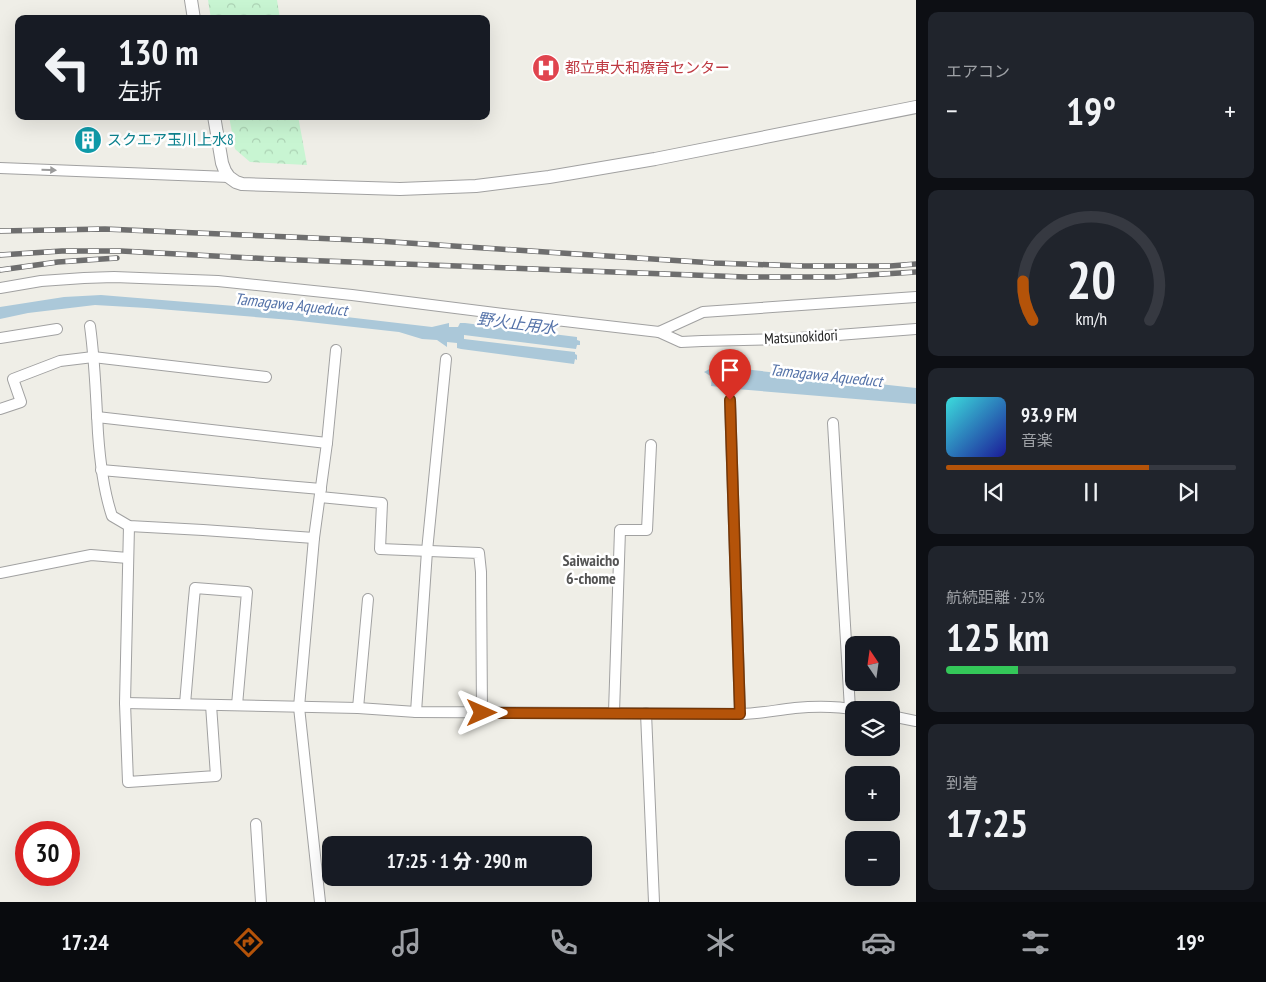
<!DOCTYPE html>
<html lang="ja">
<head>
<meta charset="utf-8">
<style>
  :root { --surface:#171b24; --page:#20242c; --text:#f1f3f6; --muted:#9ea1a6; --line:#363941; --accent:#b45309 }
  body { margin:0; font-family:"PT Sans Narrow","Noto Sans JP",sans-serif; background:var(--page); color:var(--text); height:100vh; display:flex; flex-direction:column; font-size:19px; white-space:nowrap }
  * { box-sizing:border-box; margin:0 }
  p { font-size:16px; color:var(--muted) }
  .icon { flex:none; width:28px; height:28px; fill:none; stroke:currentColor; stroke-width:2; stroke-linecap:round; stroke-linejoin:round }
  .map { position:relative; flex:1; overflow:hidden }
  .details { display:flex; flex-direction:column; gap:12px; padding:12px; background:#0d0f14; width:350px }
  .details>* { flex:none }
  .banner { position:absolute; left:15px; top:15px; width:475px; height:105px; border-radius:10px; box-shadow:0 5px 20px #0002; background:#171b24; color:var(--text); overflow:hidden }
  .needle { width:32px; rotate:347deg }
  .buttons { position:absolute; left:845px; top:636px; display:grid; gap:10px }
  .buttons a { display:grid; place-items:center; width:55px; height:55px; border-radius:10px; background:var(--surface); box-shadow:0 5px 20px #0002; font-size:25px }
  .speed { position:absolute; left:15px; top:821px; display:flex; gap:10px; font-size:25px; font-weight:700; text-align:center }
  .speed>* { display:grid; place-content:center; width:65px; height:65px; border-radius:50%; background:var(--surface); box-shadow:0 5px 20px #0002; line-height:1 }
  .speed .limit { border:8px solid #d22; background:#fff; color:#111 }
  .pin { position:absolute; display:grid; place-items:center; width:42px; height:42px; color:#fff; margin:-51px -21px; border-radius:50% 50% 50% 0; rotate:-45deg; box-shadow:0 0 5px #0007 }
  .pin .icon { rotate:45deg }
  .me { position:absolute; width:55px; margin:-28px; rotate:90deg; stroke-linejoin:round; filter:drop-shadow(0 0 4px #0008) }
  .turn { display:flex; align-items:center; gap:18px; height:105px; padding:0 20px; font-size:22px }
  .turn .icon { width:65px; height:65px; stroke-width:2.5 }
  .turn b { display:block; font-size:35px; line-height:42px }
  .big { font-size:38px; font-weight:800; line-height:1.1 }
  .details .card { flex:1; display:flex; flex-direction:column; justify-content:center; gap:8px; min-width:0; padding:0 18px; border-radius:10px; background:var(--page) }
  .details .dial { align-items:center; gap:0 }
  .dial svg { height:130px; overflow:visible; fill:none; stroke:var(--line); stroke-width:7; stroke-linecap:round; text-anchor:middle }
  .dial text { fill:var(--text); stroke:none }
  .song { display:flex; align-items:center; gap:15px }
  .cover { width:60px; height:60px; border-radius:8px; background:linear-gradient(135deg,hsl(180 70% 55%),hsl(240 70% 35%)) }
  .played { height:5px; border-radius:2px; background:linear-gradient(90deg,var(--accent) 70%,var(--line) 70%) }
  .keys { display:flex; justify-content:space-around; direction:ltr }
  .heat { display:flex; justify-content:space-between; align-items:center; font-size:28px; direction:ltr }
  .charge { height:8px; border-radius:4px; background:linear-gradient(90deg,#34c759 25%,var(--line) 0) }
  .trip { position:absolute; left:322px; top:836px; width:270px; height:50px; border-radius:10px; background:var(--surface); box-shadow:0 5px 20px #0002; font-weight:800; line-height:50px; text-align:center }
  .tab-bar { display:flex; height:80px; justify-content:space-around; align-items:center; background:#090b0e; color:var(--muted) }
  .tab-bar .icon { width:35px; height:35px }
  .tab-bar .on { color:var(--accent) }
  .tab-bar b { font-size:22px; color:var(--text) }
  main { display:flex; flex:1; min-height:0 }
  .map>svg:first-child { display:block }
</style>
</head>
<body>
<main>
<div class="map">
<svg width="916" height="902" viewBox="0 0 916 902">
  <defs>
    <pattern id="park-crowns" width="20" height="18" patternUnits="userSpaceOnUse" patternTransform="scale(1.25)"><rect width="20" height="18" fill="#c8f5d2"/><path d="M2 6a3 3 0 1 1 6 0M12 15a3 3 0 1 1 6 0" fill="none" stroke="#acd2b4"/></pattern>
  </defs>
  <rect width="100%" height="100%" fill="#efeee7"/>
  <g fill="url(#park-crowns)">
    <path d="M 208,0 L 277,0 L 280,19 L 211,19 Z"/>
    <path d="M 229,116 L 298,116 L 307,165 L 250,162 L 235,149 Z"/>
  </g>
  <g fill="#abc8d9">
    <path d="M 101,295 L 295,311 L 432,327 L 449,323 L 449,327 L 458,327 L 460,323 L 465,323 L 577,337 L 577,340 L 580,341 L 580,345 L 577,345 L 576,349 L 464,335 L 464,339 L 575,352 L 575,354 L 577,355 L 577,360 L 575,359 L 574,364 L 461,349 L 457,348 L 457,343 L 447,342 L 447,347 L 437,340 L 422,339 L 399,332 L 291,320 L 147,308 L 95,305 L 28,313 L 0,319 L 0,307 L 64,297 Z"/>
    <path d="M 715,366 L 916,388 L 916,404 L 736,389 L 711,386 L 712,377 L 704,372 Z"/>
  </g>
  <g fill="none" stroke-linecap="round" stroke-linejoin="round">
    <g stroke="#a1a1a1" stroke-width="12">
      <g id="minor">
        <path d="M 0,168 L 229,177"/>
        <path d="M 0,288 L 41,281 L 84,278 L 114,277 L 218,281 L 352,295 L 503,314 L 659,332 L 703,312 L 916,297"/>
        <path d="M 90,326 C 95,362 96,398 98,433 C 100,462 103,489 112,516 L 129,526 L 203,530 L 314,538"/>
        <path d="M 659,332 L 681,342 L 702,341 L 786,339 L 916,329"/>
        <path d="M 0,338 L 57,329"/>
        <path d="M 730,400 L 740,714"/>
        <path d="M 0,409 L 21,402 L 13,379 L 60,361 L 93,357 L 266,377"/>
        <path d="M 97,417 L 327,443"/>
        <path d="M 833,423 L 850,709"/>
        <path d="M 101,470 L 321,489"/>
        <path d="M 320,497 L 382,503 L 380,549 L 479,553 L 481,572 L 482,713"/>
        <path d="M 129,526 L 125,703 L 128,782 L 216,776 L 211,705"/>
        <path d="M 0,573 L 91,555 L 128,558"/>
        <path d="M 125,703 L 358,708 L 416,712 L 740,714 C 759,714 776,710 795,708 C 815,706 837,706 857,710"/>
        <path d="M 185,704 L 193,609 L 195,588 L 247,592 L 237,705"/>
        <path d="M 358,708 L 368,599"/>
        <path d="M 416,712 L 427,551 L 446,359"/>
        <path d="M 614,712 L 620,530 L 647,530 L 651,445"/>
        <path d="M 646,713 L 654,902"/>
        <path d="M 891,716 L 916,721"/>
        <path d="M 256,824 L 261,902"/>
        <path d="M 320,902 L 299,707 L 314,538 L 327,443 L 336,350"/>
      </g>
    </g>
    <g stroke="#a1a1a1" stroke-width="14">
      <g id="tertiary">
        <path d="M 191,0 L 194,19"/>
        <path d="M 214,116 L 222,163 L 225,171 L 229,177 L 236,182 L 242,184 L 400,189 L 476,186 L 549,177 L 655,159 L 916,107"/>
      </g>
    </g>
    <use href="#minor" stroke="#fff" stroke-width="10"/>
    <use href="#tertiary" stroke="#fff" stroke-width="12"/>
    <g stroke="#6e6e6e" stroke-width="5.5">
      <g id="rail">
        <path d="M 0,231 L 105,229 L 291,237 L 378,241 L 714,263 L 804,266 L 890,266 L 916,264"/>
        <path d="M 0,255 L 62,251 L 121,251 L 272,259 L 745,277 L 835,277 L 916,272"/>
        <path d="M 0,270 L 58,262 L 117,258"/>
      </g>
    </g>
    <use href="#rail" stroke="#fff" stroke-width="4" stroke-dasharray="11" stroke-linecap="butt"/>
  </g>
  <defs><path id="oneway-solid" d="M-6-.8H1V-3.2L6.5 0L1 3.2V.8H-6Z" transform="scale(1.25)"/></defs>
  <use fill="#9b9b9b" href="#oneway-solid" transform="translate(49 170) rotate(2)"/>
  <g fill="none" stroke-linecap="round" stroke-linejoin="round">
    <g stroke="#753606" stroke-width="12">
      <path id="route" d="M 482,713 L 740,714 L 730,400"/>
    </g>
    <use href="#route" stroke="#b45309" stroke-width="9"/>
  </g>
  <defs>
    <g id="hospital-disc" transform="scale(1.4375)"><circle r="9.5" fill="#e0444e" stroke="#fff"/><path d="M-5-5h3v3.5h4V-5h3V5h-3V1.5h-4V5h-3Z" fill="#fff"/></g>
    <g id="building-disc" transform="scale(1.4375)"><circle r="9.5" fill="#0f9aa8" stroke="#fff"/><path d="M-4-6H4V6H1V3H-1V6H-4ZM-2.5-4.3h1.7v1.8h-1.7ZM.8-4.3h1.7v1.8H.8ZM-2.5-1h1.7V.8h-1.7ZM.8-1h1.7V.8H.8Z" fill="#fff"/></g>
  </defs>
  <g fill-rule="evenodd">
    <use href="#hospital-disc" x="546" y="68"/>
    <use href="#building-disc" x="88" y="140"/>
  </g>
  <g text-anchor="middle" stroke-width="5" stroke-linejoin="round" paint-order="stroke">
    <g font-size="15" fill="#be3a42" stroke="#fff" text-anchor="start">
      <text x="565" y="73">都立東大和療育センター</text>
    </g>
    <g font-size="15" fill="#0d838f" stroke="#fff" text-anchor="start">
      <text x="107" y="145">スクエア玉川上水8</text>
    </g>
    <g font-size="15" fill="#202020" stroke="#fff">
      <text transform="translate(801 337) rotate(-3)" y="5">Matsunokidori</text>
    </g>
    <g font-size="16" font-style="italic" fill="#5472a8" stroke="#fff">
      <text transform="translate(291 304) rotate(6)" y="6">Tamagawa Aqueduct</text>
      <text transform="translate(517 323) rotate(7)" y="6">野火止用水</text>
      <text transform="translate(826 375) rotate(6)" y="6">Tamagawa Aqueduct</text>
    </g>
    <g font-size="16" font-weight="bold" fill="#535353" stroke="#fff">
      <text x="591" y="566">Saiwaicho<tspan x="591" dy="18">6-chome</tspan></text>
    </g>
  </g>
</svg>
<div class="buttons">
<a><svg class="needle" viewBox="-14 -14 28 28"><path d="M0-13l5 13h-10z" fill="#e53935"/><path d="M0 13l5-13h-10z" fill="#9ea1a6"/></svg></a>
<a><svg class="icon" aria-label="layers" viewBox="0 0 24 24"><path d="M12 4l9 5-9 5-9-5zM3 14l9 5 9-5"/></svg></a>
<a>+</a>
<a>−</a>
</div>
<div class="speed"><div class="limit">30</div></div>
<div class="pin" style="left:730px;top:400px;background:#d93025"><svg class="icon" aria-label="arrive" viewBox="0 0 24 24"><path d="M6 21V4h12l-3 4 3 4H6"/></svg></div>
<svg class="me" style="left:482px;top:713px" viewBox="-20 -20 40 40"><path d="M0-17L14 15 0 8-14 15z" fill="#b45309" stroke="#fff" stroke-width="4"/></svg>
<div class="trip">17:25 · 1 分 · 290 m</div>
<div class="banner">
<div class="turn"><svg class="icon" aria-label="left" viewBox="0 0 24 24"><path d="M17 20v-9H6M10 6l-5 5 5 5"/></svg><div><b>130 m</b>左折</div></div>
</div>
</div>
<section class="details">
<div class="card"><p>エアコン</p>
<div class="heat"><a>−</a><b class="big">19°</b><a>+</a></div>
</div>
<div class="card dial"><svg viewBox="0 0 100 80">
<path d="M14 69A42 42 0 1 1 86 69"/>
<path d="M14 69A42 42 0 0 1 8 45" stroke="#b45309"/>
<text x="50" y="56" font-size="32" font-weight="700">20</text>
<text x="50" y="72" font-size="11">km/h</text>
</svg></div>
<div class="card">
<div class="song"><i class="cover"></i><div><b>93.9 FM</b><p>音楽</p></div></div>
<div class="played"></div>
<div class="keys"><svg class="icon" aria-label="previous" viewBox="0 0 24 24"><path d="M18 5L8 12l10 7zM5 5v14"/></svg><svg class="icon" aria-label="pause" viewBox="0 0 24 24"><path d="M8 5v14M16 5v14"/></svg><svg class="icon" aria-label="next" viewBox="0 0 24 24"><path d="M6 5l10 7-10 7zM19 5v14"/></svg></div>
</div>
<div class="card"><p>航続距離 · 25%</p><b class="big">125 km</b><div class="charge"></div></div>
<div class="card"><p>到着</p><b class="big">17:25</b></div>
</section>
</main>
<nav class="tab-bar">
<b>17:24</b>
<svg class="icon on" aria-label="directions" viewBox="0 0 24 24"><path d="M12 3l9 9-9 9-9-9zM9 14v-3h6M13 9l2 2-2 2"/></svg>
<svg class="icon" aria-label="music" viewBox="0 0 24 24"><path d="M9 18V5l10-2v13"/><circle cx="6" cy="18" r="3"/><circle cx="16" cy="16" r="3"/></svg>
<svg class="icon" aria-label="phone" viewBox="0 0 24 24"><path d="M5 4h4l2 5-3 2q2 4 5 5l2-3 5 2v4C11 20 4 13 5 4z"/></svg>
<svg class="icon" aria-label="climate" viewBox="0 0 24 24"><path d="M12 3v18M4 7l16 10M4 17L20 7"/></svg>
<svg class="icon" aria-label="car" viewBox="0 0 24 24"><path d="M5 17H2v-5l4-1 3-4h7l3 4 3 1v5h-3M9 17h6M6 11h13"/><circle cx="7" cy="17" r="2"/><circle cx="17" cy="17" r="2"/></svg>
<svg class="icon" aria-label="filters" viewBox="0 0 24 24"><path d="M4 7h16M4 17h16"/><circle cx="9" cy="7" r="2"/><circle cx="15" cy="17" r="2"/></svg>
<b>19°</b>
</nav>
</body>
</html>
